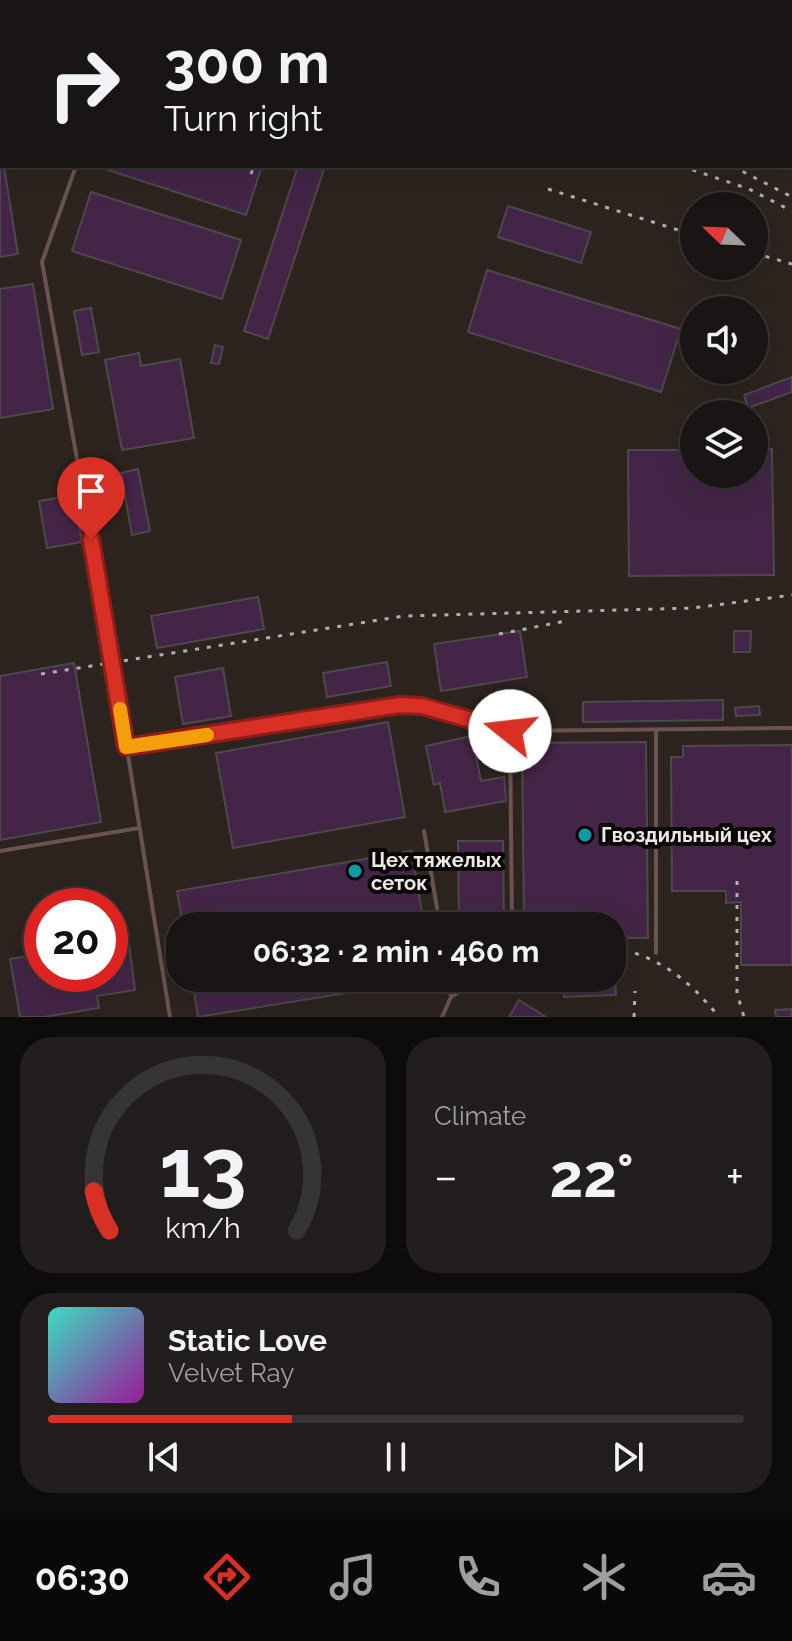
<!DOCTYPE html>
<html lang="en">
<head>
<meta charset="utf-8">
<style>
  :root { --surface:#181514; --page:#211e1d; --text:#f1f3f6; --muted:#9f9fa0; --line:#363434; --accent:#d93025 }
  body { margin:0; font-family:Raleway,sans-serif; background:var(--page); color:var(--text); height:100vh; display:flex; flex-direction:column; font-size:30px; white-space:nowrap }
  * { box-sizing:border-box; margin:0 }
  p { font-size:26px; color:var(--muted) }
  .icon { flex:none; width:44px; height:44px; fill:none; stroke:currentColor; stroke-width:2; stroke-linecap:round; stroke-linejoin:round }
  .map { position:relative; height:1017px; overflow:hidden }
  .panel { display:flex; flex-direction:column; gap:20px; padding:20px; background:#0d0c0b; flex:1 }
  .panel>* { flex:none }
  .hud { position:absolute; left:0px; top:0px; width:792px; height:168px; box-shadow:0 8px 32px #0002,0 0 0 2px var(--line); background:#181514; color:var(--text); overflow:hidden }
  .needle { width:52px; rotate:293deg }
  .controls { position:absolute; left:680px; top:192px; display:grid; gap:16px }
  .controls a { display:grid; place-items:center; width:88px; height:88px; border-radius:50%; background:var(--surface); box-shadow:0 8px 32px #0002,0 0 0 2px var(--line); font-size:40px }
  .speed { position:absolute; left:24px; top:888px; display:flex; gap:16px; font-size:40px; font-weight:700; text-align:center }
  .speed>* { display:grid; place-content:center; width:104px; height:104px; border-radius:50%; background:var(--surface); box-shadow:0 8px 32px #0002,0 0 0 2px var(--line); line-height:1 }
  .speed .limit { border:12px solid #d22; background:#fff; color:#111 }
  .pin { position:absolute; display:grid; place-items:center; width:68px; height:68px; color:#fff; margin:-82px -34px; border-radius:50% 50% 50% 0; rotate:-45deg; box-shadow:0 0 8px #0007 }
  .pin .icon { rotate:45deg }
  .me { position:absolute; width:88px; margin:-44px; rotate:286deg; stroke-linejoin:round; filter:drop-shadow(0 0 6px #0008) }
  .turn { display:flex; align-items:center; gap:28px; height:168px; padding:0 32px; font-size:36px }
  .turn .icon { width:104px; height:104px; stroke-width:2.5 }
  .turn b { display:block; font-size:56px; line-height:68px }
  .big { font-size:60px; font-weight:700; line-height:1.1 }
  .panel .widget { flex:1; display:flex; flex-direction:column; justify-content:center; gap:12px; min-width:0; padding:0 28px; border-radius:32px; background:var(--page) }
  .panel .dial { align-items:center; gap:0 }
  .dial svg { height:208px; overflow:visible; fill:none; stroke:var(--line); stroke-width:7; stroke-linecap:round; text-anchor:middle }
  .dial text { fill:var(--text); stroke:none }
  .song { display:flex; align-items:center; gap:24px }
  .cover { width:96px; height:96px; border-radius:12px; background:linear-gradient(135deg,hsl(170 70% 55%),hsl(300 70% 35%)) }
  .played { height:8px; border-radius:4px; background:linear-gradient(90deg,var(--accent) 35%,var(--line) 35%) }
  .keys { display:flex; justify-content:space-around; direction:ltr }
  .heat { display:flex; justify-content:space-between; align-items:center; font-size:44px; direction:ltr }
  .panel .tiles { flex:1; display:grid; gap:20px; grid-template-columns:1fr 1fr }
  .widget:last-child { grid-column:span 2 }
  .trip { position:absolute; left:166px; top:912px; width:460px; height:80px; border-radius:32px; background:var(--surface); box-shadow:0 8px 32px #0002,0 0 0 2px var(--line); font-weight:700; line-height:80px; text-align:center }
  .dock { display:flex; height:128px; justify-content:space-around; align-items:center; background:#0a0808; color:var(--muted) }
  .dock .icon { width:56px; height:56px }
  .dock .current { color:var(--accent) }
  .dock b { font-size:36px; color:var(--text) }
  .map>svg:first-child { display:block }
</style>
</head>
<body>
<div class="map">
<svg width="792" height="1017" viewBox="0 0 792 1017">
  <rect width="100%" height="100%" fill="#201c1a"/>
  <path fill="#2d241f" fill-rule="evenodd" d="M 0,0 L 488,2 L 2,2 L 2,166 L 790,166 L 790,129 L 792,131 L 792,1017 L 0,1017 ZM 694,206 L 754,206 L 754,266 L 694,266 ZM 694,310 L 754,310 L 754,370 L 694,370 ZM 694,414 L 754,414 L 754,474 L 694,474 ZM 42,906 L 110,906 L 110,974 L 42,974 ZM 180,926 L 612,926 L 612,978 L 180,978 Z"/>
  <g fill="#442547" stroke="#4c494d" stroke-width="2">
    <path d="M 96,166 L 262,166 L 246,215 Z"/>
    <path d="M 298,166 L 325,166 L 268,339 L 244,331 Z"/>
    <path d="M 0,167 L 4,167 L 18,254 L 0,257 Z"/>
    <path d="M 91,192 L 241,240 L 222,299 L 72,251 Z"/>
    <path d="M 508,206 L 591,232 L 581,263 L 498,237 Z"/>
    <path d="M 487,270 L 681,329 L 661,392 L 468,332 Z"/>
    <path d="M 33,284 L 53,409 L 0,418 L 0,289 Z"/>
    <path d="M 91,308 L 99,352 L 82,355 L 74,311 Z"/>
    <path d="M 215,345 L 223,347 L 219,364 L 211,363 Z"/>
    <path d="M 139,353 L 141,366 L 180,359 L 194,438 L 122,450 L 105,360 Z"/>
    <path d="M 792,377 L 792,392 L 748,408 L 744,395 Z"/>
    <path d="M 754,449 L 772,449 L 774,575 L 629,576 L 628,450 L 694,450 L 694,474 L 754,474 Z"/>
    <path d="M 138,469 L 150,531 L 132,535 L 121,473 Z"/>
    <path d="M 74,495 L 82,542 L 47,548 L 39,501 Z"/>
    <path d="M 258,597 L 264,629 L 157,648 L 151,616 Z"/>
    <path d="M 520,631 L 527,677 L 441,691 L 434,644 Z"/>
    <path d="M 734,631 L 751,631 L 750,652 L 734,652 Z"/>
    <path d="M 387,662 L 391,686 L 327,697 L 323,673 Z"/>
    <path d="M 74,663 L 101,822 L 0,840 L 0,676 Z"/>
    <path d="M 223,668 L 231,716 L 183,724 L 175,677 Z"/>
    <path d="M 723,700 L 723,720 L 583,722 L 583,702 Z"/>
    <path d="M 759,706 L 760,715 L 736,716 L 735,708 Z"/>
    <path d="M 388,722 L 405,817 L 233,848 L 216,753 Z"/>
    <path d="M 472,736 L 481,781 L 504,777 L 506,801 L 445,812 L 440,783 L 434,785 L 426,746 Z"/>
    <path d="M 646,742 L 648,938 L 612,938 L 612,926 L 524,926 L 522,743 Z"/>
    <path d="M 792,745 L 792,965 L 741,965 L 741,902 L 726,903 L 726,891 L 672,891 L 671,757 L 683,757 L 683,746 Z"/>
    <path d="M 458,841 L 503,841 L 504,926 L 459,926 Z"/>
    <path d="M 412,851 L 424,926 L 183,926 L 177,891 Z"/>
    <path d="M 129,944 L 135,990 L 97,996 L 99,1008 L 44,1017 L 20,1017 L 10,959 L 42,954 L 42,974 L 110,974 L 110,946 Z"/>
    <path d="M 192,978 L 415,978 L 415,982 L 198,1017 Z"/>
    <path d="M 564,978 L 615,978 L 616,995 L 564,997 Z"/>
    <path d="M 519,1000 L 546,1017 L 509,1017 Z"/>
    <path d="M 792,1009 L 792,1017 L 776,1017 L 775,1010 Z"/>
  </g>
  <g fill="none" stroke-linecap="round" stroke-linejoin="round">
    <g stroke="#6b5450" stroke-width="4">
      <path d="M 0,98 L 2,97"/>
      <path d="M 76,166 L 42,262 L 113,662 L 170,1017"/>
      <path d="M 510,731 L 512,926"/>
      <path d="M 126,747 L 400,705 L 422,706 L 510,731 L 792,728"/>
      <path d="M 424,831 L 440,926"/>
      <path d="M 0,851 L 139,828"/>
      <path d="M 656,953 L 656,730"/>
      <path d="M 448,978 L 451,997"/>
      <path d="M 442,1017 L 451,997 L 482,978"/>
    </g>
    <g stroke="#b3afad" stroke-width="3" stroke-dasharray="4 8" stroke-linecap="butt">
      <path d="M 366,0 L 372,2"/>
      <path d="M 387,0 L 391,2"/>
      <path d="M 432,0 L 437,2"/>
      <path d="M 116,2 L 129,0"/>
      <path d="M 0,123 L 2,123"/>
      <path d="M 0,137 L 2,137"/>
      <path d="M 790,162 L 792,163"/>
      <path d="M 681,166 L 749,189 L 792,211"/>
      <path d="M 732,166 L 792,197"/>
      <path d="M 251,174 L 254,166"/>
      <path d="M 548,189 L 694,235"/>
      <path d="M 754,253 L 792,264"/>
      <path d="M 499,634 L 566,621"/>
      <path d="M 41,674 L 404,616 L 693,608 L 792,595"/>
      <path d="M 737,881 L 737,993 L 744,1017"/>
      <path d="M 612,946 C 662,959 687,978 719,1017"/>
      <path d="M 634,1017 L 635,991"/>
    </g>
  </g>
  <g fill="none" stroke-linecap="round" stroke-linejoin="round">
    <g stroke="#8d1f18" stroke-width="20">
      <path id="route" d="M 91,539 L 126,747 L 400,705 L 422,706 L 510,731"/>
    </g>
    <use href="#route" stroke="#d93025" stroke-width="14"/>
    <path stroke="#f59e0b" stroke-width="14" d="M 120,709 L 126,747 L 207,735"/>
  </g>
  <g fill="#0f9aa8" stroke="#090706" stroke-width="3">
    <circle cx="585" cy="835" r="8"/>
    <circle cx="355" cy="871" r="8"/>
  </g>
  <g text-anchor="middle" stroke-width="8" stroke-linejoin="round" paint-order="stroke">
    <g font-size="20" font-weight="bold" fill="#ebe8e6" stroke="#090706" text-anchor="start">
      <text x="601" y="842">Гвоздильный цех</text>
      <text x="371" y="867">Цех тяжелых<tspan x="371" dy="23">сеток</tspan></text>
    </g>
  </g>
</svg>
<div class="controls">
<a><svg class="needle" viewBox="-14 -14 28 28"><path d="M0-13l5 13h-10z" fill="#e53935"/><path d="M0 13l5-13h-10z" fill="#9f9fa0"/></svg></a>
<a><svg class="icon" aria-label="sound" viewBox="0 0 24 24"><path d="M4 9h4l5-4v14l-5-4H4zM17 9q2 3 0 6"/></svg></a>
<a><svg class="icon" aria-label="layers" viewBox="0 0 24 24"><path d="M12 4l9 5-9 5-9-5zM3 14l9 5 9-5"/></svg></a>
</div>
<div class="speed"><div class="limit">20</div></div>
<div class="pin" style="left:91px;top:539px;background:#d93025"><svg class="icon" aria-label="arrive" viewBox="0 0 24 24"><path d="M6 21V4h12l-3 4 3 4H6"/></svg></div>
<svg class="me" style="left:510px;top:731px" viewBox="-20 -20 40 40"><circle r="19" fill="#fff"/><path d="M0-13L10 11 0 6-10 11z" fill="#d93025"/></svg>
<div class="trip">06:32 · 2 min · 460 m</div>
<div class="hud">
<div class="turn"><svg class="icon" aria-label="right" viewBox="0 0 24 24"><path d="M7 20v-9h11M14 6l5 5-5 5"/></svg><div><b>300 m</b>Turn right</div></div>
</div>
</div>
<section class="panel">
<div class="tiles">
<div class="widget dial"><svg viewBox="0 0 100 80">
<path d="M14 69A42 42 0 1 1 86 69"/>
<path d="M14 69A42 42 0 0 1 8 54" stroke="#d93025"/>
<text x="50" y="56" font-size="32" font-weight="700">13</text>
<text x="50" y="72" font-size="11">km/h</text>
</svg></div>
<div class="widget"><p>Climate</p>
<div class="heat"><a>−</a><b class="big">22°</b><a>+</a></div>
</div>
<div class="widget">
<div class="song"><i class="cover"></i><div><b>Static Love</b><p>Velvet Ray</p></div></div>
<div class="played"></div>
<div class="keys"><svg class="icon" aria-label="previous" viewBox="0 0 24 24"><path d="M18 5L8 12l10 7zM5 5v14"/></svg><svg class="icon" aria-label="pause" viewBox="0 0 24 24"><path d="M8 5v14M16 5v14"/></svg><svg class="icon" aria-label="next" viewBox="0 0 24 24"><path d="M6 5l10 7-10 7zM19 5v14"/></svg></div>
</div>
</div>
</section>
<nav class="dock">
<b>06:30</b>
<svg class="icon current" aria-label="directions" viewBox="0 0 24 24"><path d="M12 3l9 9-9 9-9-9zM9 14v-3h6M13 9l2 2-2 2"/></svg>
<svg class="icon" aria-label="music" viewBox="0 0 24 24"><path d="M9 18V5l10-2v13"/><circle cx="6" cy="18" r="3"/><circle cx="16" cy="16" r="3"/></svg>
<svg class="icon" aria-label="phone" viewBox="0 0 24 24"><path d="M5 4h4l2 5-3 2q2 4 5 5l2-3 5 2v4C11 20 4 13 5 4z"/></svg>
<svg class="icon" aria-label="climate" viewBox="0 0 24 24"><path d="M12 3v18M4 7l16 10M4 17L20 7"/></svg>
<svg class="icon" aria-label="car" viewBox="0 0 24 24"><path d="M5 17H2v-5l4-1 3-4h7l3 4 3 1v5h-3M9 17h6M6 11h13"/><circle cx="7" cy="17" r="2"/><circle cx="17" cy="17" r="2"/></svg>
</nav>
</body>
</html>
